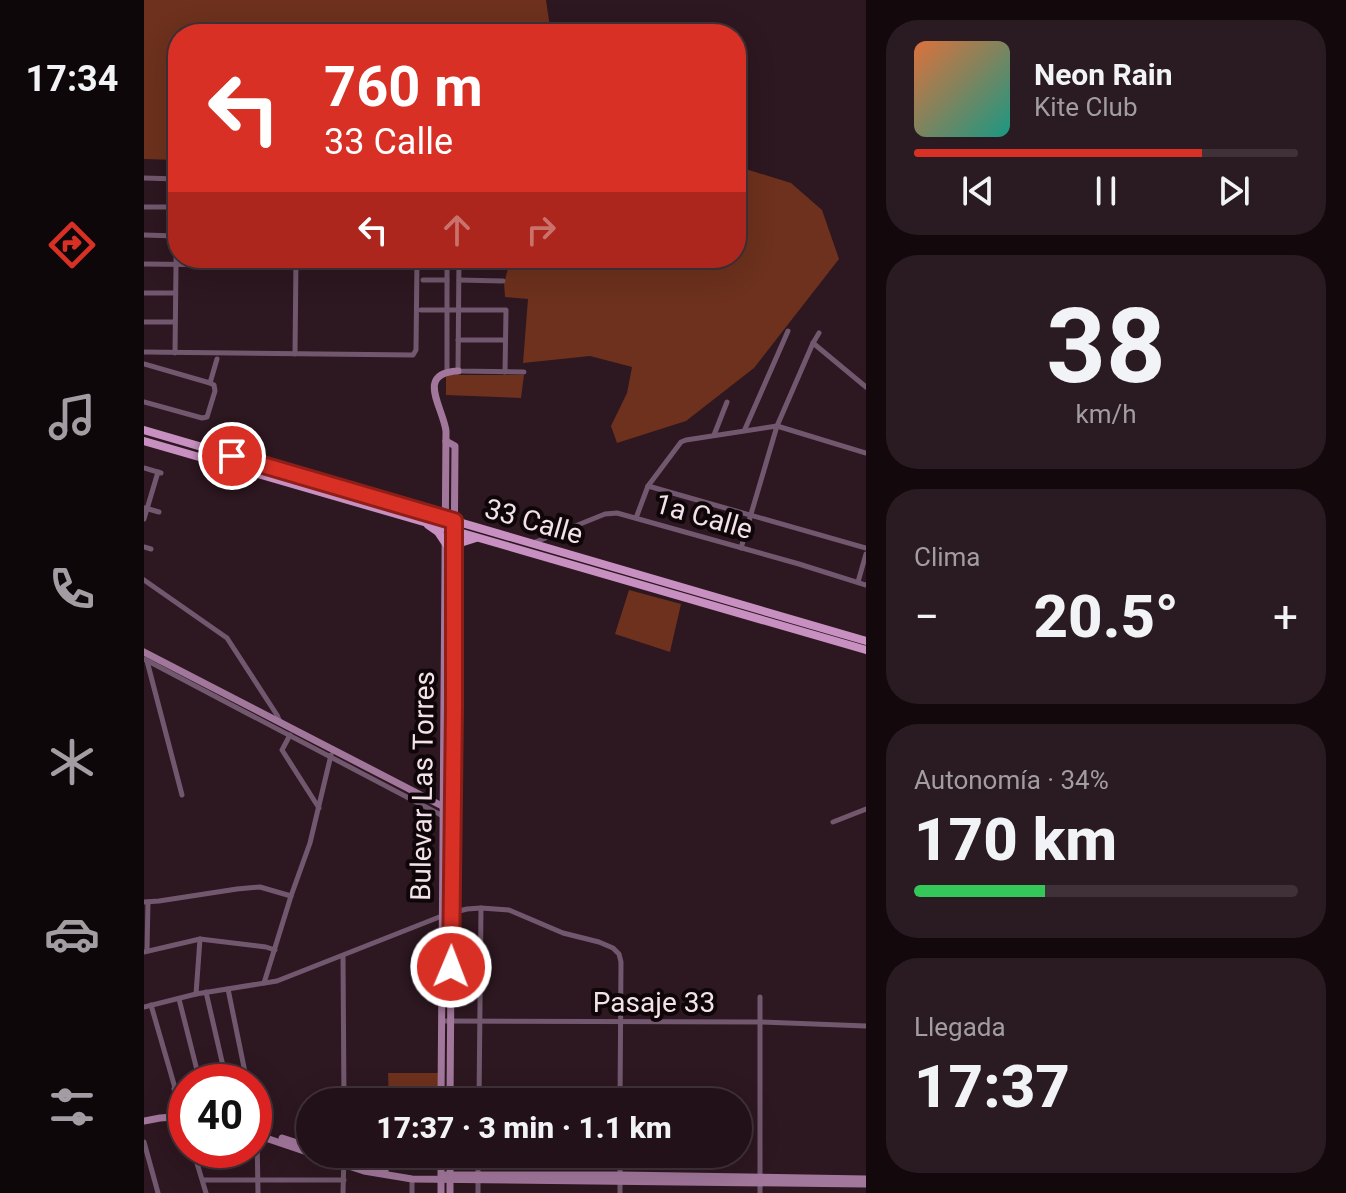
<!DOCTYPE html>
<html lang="es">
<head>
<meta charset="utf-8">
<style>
  :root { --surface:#221118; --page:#2a1a21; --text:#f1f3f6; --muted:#a29da2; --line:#3f3137; --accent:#d93025 }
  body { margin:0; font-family:Roboto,sans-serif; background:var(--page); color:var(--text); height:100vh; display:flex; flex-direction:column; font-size:30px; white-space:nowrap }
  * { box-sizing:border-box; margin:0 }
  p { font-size:26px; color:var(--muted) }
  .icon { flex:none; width:44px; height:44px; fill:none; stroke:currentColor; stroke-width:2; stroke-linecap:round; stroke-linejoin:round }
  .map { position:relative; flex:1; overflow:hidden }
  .drawer { display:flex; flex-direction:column; gap:20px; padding:20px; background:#13090d; width:480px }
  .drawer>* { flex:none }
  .hud { position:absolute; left:24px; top:24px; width:578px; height:244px; border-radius:32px; box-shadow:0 8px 32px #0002,0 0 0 2px var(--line); background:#d93025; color:#fff; overflow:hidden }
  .speed { position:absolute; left:24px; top:1064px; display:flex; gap:16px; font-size:40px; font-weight:700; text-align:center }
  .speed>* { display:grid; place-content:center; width:104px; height:104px; border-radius:50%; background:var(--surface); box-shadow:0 8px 32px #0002,0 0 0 2px var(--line); line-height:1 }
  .speed .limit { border:12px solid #d22; background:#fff; color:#111 }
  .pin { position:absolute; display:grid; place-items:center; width:68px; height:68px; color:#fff; margin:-34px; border:4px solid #fff; border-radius:50%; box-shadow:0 2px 8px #0007 }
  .me { position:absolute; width:88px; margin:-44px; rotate:1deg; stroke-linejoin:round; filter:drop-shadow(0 0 6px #0008) }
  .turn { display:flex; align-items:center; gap:28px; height:168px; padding:0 24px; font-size:36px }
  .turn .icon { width:104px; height:104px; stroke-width:2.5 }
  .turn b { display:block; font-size:56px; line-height:68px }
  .lanes { display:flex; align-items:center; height:76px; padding:0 24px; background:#0003; justify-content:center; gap:40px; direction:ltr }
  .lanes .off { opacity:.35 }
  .big { font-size:60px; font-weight:800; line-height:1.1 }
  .drawer .card { flex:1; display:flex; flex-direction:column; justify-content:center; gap:12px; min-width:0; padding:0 28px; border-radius:32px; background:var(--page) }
  .drawer .dial { align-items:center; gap:0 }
  .dial b { font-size:104px; line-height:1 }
  .song { display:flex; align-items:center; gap:24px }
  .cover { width:96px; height:96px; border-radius:12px; background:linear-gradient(135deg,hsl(20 70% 55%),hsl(170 70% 35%)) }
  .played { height:8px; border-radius:4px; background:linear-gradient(90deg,var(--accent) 75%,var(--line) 75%) }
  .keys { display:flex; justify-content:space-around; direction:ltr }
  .heat { display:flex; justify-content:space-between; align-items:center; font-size:44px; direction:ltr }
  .charge { height:12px; border-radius:6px; background:linear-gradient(90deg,#34c759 34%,var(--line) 0) }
  .trip { position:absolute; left:152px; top:1088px; width:456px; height:80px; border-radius:40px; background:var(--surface); box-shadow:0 8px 32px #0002,0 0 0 2px var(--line); font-weight:800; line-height:80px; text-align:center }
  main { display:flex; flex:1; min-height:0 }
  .tab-bar { display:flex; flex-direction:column; width:144px; justify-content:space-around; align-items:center; background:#0e070a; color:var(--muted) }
  .tab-bar .icon { width:56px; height:56px }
  .tab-bar .on { color:var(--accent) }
  .tab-bar b { font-size:36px; color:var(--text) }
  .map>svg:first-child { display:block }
</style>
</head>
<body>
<main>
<nav class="tab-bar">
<b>17:34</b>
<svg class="icon on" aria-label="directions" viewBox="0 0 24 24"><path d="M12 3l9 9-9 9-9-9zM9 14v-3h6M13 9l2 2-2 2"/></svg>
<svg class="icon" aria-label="music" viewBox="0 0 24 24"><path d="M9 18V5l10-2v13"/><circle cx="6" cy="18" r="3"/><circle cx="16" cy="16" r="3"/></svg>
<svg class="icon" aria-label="phone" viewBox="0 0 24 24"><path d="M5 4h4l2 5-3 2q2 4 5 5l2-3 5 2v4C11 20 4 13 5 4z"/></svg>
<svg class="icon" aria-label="climate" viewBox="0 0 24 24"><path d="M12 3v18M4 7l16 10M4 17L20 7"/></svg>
<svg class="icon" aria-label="car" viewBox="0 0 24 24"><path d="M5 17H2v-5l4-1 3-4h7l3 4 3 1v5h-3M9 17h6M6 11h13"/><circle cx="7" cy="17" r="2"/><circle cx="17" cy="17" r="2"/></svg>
<svg class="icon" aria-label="filters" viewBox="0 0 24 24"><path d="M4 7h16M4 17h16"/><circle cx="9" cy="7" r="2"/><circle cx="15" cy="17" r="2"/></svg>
</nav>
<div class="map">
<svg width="722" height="1193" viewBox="0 0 722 1193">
  <rect width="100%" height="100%" fill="#2d1720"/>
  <g fill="#6d311d">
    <path d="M 0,0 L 402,0 L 407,34 L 34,34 L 34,160 L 0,159 Z"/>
    <path d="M 592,166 L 647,183 L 678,210 L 695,259 L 610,368 L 542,421 L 473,443 L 467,426 L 483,393 L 488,367 L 446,356 L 379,363 L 384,299 L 361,297 L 360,283 L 367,258 L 592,258 Z"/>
    <path d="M 302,375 L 380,375 L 377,398 L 302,395 Z"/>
    <path d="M 485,590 L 537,604 L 526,652 L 471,634 Z"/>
    <path d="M 244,1073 L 294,1073 L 294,1102 L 245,1102 Z"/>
  </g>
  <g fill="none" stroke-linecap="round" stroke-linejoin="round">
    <g stroke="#72586e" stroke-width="5">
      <path d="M 0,178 L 33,179"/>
      <path d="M 0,207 L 32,207"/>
      <path d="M 0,235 L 32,236"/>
      <path d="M 315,258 L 314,371 L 380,372"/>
      <path d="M 0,264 L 273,267"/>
      <path d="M 279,280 L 303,280"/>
      <path d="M 315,280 L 359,281"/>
      <path d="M 0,293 L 31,293"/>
      <path d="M 277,310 L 362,310 L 361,372"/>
      <path d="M 0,322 L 31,322"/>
      <path d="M 314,340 L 361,340"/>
      <path d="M 669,343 L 722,387"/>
      <path d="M 0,352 L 269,355 L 272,350 L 273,258"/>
      <path d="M 31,353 L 33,179"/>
      <path d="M 151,354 L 152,258"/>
      <path d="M 0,364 L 66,383"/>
      <path d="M 303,371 L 303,258"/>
      <path d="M 0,402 L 58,418 L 63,417 L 71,391 L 70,385 L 66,383 L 73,359"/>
      <path d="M 601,429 L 644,331"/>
      <path d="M 570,435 L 583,402"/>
      <path d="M 0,468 L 17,473"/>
      <path d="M 504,486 L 722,548"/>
      <path d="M 1,508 L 15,512"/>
      <path d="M 492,518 L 504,486 L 537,442 L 542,440 L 633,426 L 722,453"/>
      <path d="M 0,519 L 14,472"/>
      <path d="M 389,543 L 461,514 L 473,513 L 655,564 L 722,585"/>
      <path d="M 0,547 L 7,549"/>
      <path d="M 597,548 L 633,426 L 669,343 L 675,333"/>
      <path d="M 0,580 L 83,638 L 133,715 L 136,722"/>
      <path d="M 714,582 L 722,554"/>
      <path d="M 0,659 L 299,816"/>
      <path d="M 3,661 L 38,795"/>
      <path d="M 146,735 L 138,750 L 175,808"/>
      <path d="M 689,822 L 722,809"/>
      <path d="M 0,902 L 15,901 L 93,889 L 116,887 L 147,896"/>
      <path d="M 3,951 L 4,902"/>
      <path d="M 0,952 L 56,939 L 122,947 L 131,950"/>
      <path d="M 199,956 L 200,1102"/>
      <path d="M 120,983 L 147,896 L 166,843 L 187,755"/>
      <path d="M 84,989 L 103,1082"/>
      <path d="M 62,992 L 82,1079"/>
      <path d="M 52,994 L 56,939"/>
      <path d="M 35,999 L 56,1082"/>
      <path d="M 7,1005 L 38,1112"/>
      <path d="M 0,1007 L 52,994 L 133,981 L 303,914 L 323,909 L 337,908 L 365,910 L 419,933 L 455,942 L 469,948 L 475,954 L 477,962 L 476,1102"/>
      <path d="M 298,1021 L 616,1022 L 722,1026"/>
      <path d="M 65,1082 L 101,1075"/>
      <path d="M 30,1089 L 42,1086"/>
      <path d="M 335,1102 L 337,908"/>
      <path d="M 39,1116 L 42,1126"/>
      <path d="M 110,1118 L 113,1135 L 114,1193"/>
      <path d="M 0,1142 L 14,1193"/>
      <path d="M 49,1150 L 62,1193"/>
      <path d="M 334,1175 L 334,1154"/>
      <path d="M 59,1180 L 200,1180"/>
      <path d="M 199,1193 L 200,1154"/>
      <path d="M 268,1193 L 268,1179"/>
      <path d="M 334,1193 L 334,1180"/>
      <path d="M 476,1193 L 476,1154"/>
      <path d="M 616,1193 L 616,997"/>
    </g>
    <g stroke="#a2779c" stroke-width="7">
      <path d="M 302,441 L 311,446 L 306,1102"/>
      <path d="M 0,652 L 300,807"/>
      <path d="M 297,1102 L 302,431 C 299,407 271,373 314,371"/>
      <path d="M 0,1121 L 16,1118 L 42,1116"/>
      <path d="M 110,1134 L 166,1153"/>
      <path d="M 138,1138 L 166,1147"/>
      <path d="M 168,1154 L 220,1171 L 268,1179 L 722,1184"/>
      <path d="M 186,1154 L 241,1171"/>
      <path d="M 301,1175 L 476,1175 L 722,1179"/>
      <path d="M 297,1193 L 297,1154"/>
      <path d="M 306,1193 L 306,1154"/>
    </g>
    <g stroke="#c790c0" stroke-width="8">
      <path d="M 0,430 L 722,641"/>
      <path d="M 0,441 L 722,650"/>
      <path d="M 284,525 L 294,532 L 302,544"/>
      <path d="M 310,545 L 332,538"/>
    </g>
  </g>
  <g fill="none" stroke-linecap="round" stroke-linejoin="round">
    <g stroke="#8d1f18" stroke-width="20">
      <path id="route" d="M 88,456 L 310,521 L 310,707 L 307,967"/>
    </g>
    <use href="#route" stroke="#d93025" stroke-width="14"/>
  </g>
  <g text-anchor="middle" stroke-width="8" stroke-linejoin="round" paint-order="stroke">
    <g font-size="28" fill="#f3e2e8" stroke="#0f0609">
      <text transform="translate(560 516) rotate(16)" y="10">1a Calle</text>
      <text transform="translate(390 521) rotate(16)" y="10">33 Calle</text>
      <text transform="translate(278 786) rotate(-89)" y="10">Bulevar Las Torres</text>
      <text x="510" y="1012">Pasaje 33</text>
    </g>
  </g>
</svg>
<div class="speed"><div class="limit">40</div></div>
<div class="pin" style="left:88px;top:456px;background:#d93025"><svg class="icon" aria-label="arrive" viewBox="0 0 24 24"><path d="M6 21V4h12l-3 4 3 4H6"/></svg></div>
<svg class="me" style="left:307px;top:967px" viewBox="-20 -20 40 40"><circle r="17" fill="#d93025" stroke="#fff" stroke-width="3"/><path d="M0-11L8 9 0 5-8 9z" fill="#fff"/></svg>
<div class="trip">17:37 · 3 min · 1.1 km</div>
<div class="hud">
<div class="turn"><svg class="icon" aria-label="left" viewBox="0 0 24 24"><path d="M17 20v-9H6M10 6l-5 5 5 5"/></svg><div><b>760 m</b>33 Calle</div></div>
<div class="lanes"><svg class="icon" aria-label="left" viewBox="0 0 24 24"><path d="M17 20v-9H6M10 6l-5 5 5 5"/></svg><svg class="icon off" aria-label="ahead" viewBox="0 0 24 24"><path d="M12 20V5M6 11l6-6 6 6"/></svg><svg class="icon off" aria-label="right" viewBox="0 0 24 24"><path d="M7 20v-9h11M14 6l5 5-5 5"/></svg></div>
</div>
</div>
<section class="drawer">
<div class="card">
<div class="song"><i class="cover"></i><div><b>Neon Rain</b><p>Kite Club</p></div></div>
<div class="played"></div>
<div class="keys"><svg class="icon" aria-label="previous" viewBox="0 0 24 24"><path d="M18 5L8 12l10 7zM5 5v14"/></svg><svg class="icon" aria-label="pause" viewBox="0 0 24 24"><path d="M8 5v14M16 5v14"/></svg><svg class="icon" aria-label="next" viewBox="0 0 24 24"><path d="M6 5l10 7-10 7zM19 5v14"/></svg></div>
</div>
<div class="card dial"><b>38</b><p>km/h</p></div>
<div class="card"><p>Clima</p>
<div class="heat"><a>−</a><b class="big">20.5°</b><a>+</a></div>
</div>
<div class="card"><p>Autonomía · 34%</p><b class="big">170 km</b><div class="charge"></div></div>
<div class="card"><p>Llegada</p><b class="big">17:37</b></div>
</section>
</main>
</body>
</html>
